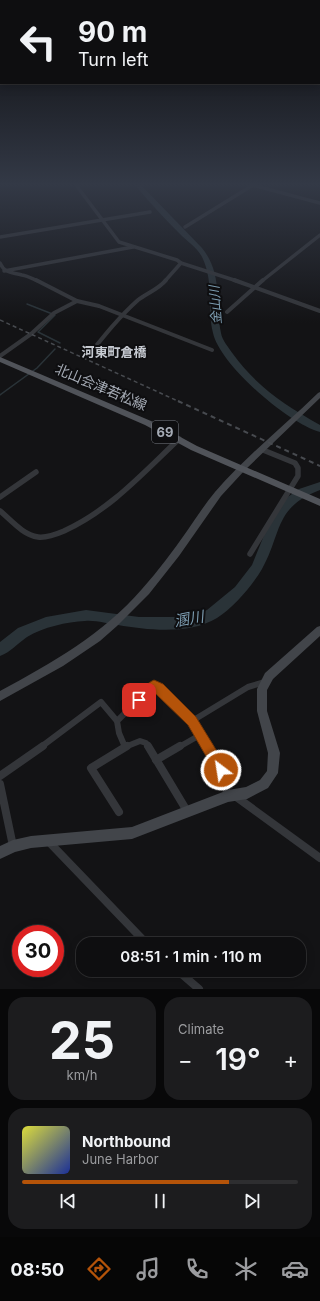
<!DOCTYPE html>
<html lang="en">
<head>
<meta charset="utf-8">
<style>
  :root { --surface:#0e0e10; --page:#1c1c1e; --text:#f1f3f6; --muted:#9b9c9f; --line:#2e2e30; --accent:#b45309 }
  body { margin:0; font-family:Inter,"Noto Sans JP",sans-serif; background:var(--page); color:var(--text); height:100vh; display:flex; flex-direction:column; font-size:15px; white-space:nowrap }
  * { box-sizing:border-box; margin:0 }
  p { font-size:13px; color:var(--muted) }
  .icon { flex:none; width:22px; height:22px; fill:none; stroke:currentColor; stroke-width:2; stroke-linecap:round; stroke-linejoin:round }
  .map { position:relative; height:989px; overflow:hidden }
  .details { display:flex; flex-direction:column; gap:8px; padding:8px; background:#080809; flex:1 }
  .details>* { flex:none }
  .top-card { position:absolute; left:0px; top:0px; width:320px; height:84px; box-shadow:0 2px 10px #0003,0 0 0 1px var(--line); background:#0e0e10; color:var(--text); overflow:hidden }
  .speed { position:absolute; left:12px; top:925px; display:flex; gap:8px; font-size:20px; font-weight:700; text-align:center }
  .speed>* { display:grid; place-content:center; width:52px; height:52px; border-radius:50%; background:var(--surface); box-shadow:0 2px 10px #0003,0 0 0 1px var(--line); line-height:1 }
  .speed .limit { border:6px solid #d22; background:#fff; color:#111 }
  .pin { position:absolute; display:grid; place-items:center; width:34px; height:34px; color:#fff; margin:-17px; border-radius:8px; box-shadow:0 2px 6px #0006 }
  .me { position:absolute; width:44px; margin:-22px; rotate:329deg; stroke-linejoin:round; filter:drop-shadow(0 0 3px #0008) }
  .turn { display:flex; align-items:center; gap:14px; height:84px; padding:0 12px; font-size:18px }
  .turn .icon { width:52px; height:52px; stroke-width:2.5 }
  .turn b { display:block; font-size:28px; line-height:34px }
  .big { font-size:30px; font-weight:600; line-height:1.1 }
  .details .widget { flex:1; display:flex; flex-direction:column; justify-content:center; gap:6px; min-width:0; padding:0 14px; border-radius:16px; background:var(--page) }
  .details .dial { align-items:center; gap:0 }
  .dial b { font-size:52px; line-height:1 }
  .song { display:flex; align-items:center; gap:12px }
  .cover { width:48px; height:48px; border-radius:6px; background:linear-gradient(135deg,hsl(60 70% 55%),hsl(230 70% 35%)) }
  .played { height:4px; border-radius:2px; background:linear-gradient(90deg,var(--accent) 75%,var(--line) 75%) }
  .keys { display:flex; justify-content:space-around; direction:ltr }
  .heat { display:flex; justify-content:space-between; align-items:center; font-size:22px; direction:ltr }
  .details .tiles { flex:1; display:grid; gap:8px; grid-template-columns:1fr 1fr }
  .widget:last-child { grid-column:span 2 }
  .trip { position:absolute; left:76px; top:937px; width:230px; height:40px; border-radius:16px; background:var(--surface); box-shadow:0 2px 10px #0003,0 0 0 1px var(--line); font-weight:600; line-height:40px; text-align:center }
  .tabs { display:flex; height:64px; justify-content:space-around; align-items:center; background:#060606; color:var(--muted) }
  .tabs .icon { width:28px; height:28px }
  .tabs .active { color:var(--accent) }
  .tabs b { font-size:18px; color:var(--text) }
  .map>svg:first-child { display:block }
</style>
</head>
<body>
<div class="map">
<svg width="320" height="989" viewBox="0 0 320 989">
  <rect width="100%" height="100%" fill="#131315"/>
  <g fill="none" stroke-linecap="round" stroke-linejoin="round">
    <g stroke="#2a3338" stroke-width="1.5">
      <path d="M 27,304 L 55,315 L 38,332 L 60,343"/>
      <path d="M 0,395 L 37,368 L 55,349"/>
    </g>
    <g fill="#2a3338" fill-rule="evenodd">
      <path d="M 135,185 L 141,185 L 202,248 C 223,274 215,302 221,333 C 222,340 229,348 233,354 C 257,387 285,405 320,425 L 320,432 C 289,424 220,365 213,333 C 207,308 214,284 203,259 C 199,249 188,242 180,234 C 165,219 149,202 135,185 Z"/>
      <path d="M 320,482 L 320,490 C 274,507 282,533 262,569 C 252,586 233,608 217,618 C 189,635 148,630 118,625 C 108,624 96,620 85,621 C 67,622 43,627 27,637 C 18,643 11,652 0,656 L 0,642 L 18,628 L 46,617 L 86,610 L 139,617 L 178,617 L 196,615 L 207,610 L 235,587 L 252,565 L 269,523 L 282,501 L 299,489 Z"/>
    </g>
    <g stroke="#34363a" stroke-width="3.5">
      <path d="M 76,185 L 119,242 L 177,260 L 181,263 L 237,281"/>
      <path d="M 252,185 L 320,203"/>
      <path d="M 185,227 L 253,185"/>
      <path d="M 0,237 L 150,212"/>
      <path d="M 0,263 C 5,274 12,272 22,275 C 28,276 33,279 38,281"/>
      <path d="M 4,271 L 133,247"/>
      <path d="M 165,281 L 181,263"/>
      <path d="M 262,281 L 320,235"/>
    </g>
    <g stroke="#34363a" stroke-width="4">
      <path d="M 36,280 L 77,301"/>
      <path d="M 234,280 L 320,311"/>
      <path d="M 227,312 L 263,280"/>
      <path d="M 0,356 L 31,334 L 54,313 L 77,301 L 99,306 L 212,350"/>
      <path d="M 88,356 C 104,336 119,317 138,300 C 147,293 159,289 166,280"/>
    </g>
    <g stroke="#34363a" stroke-width="5.5">
      <path d="M 0,497 L 36,472"/>
      <path d="M 0,511 C 11,520 23,535 38,537 C 46,538 57,534 64,531 C 110,510 143,473 179,439"/>
      <path d="M 250,554 L 298,476 L 298,468 L 295,463 L 263,450"/>
    </g>
    <g stroke="#34363a" stroke-width="6">
      <path d="M 117,721 L 154,685 L 192,721 L 207,747"/>
      <path d="M 192,721 L 248,687 L 265,682"/>
      <path d="M 41,747 L 101,702 L 117,721 L 119,733 L 125,747"/>
      <path d="M 125,747 L 140,741 L 146,743 L 148,747"/>
      <path d="M 179,747 L 200,735"/>
    </g>
    <g stroke="#34363a" stroke-width="8">
      <path d="M 148,746 L 187,811"/>
      <path d="M 207,746 L 221,770 L 228,796"/>
      <path d="M 156,760 L 180,746"/>
      <path d="M 0,776 L 43,746"/>
      <path d="M 0,784 L 13,846"/>
      <path d="M 235,796 L 320,858"/>
      <path d="M 119,812 L 91,768 L 127,746"/>
      <path d="M 49,842 L 147,944"/>
      <path d="M 177,970 L 199,989"/>
    </g>
    <g fill="#42454a" fill-rule="evenodd">
      <path d="M 320,392 L 320,398 L 245,470 L 221,496 L 179,556 L 149,594 L 117,626 L 100,641 L 63,666 L 0,701 L 0,691 C 52,663 103,634 142,589 C 158,571 173,551 187,531 C 196,518 205,504 215,492 C 246,456 284,426 318,393 Z"/>
      <path d="M 320,626 L 320,636 L 273,679 L 267,690 L 267,711 L 280,753 L 278,773 L 268,788 L 247,799 L 228,802 L 132,839 L 31,848 L 15,852 L 0,859 L 0,846 L 13,840 L 31,836 L 132,827 L 228,790 L 246,787 L 260,780 L 267,771 L 268,753 L 257,711 L 257,689 L 265,673 L 317,627 Z"/>
    </g>
    <path fill="#505359" fill-rule="evenodd" d="M 0,357 L 151,421 L 197,446 L 320,499 L 320,506 L 191,450 L 145,425 L 0,362 Z"/>
    <path stroke="#474a4f" stroke-width="1.5" stroke-dasharray="4 3" stroke-linecap="butt" d="M 0,320 L 180,402"/>
    <path stroke="#474a4f" stroke-width="2" stroke-dasharray="5 4" stroke-linecap="butt" d="M 178,401 L 320,466"/>
  </g>
  <linearGradient id="sky" x2="0" y2="1"><stop stop-color="#0a0a0c"/><stop offset="0.57" stop-color="#333946"/><stop offset="1" stop-color="#333946" stop-opacity="0"/></linearGradient>
  <rect width="320" height="323" fill="url(#sky)"/>
  <path fill="#b45309" stroke="#753606" d="M 154,680 L 163,684 L 196,717 L 226,766 L 228,770 L 226,775 L 221,777 L 217,775 L 188,725 L 155,693 L 143,704 L 139,706 L 135,704 L 133,700 C 137,693 147,683 154,680 Z"/>
  <g text-anchor="middle" stroke-width="4" stroke-linejoin="round" paint-order="stroke">
    <g font-size="13" font-style="italic" fill="#7c9cb0" stroke="#0e0e10">
      <text transform="translate(215 305) rotate(-94)" y="5">金山川</text>
    </g>
    <g font-size="13" font-weight="bold" fill="#c6cad1" stroke="#0e0e10">
      <text x="114" y="357">河東町倉橋</text>
    </g>
    <rect fill="#0e0e10" stroke="#787c84" stroke-width="1" x="152" y="421" width="26" height="22" rx="3"/>
    <g font-size="13" font-weight="bold" fill="#a5abb5">
      <text x="165" y="437">69</text>
    </g>
    <g font-size="14" fill="#a5abb5" stroke="#0e0e10">
      <text transform="translate(101 387) rotate(23)" y="5">北山会津若松線</text>
    </g>
    <g font-size="15" font-style="italic" fill="#7c9cb0" stroke="#0e0e10">
      <text transform="translate(189 619) rotate(-10)" y="5">溷川</text>
    </g>
  </g>
</svg>
<div class="speed"><div class="limit">30</div></div>
<div class="pin" style="left:139px;top:700px;background:#d93025"><svg class="icon" aria-label="arrive" viewBox="0 0 24 24"><path d="M6 21V4h12l-3 4 3 4H6"/></svg></div>
<svg class="me" style="left:221px;top:770px" viewBox="-20 -20 40 40"><circle r="17" fill="#b45309" stroke="#fff" stroke-width="3"/><path d="M0-11L8 9 0 5-8 9z" fill="#fff"/></svg>
<div class="trip">08:51 · 1 min · 110 m</div>
<div class="top-card">
<div class="turn"><svg class="icon" aria-label="left" viewBox="0 0 24 24"><path d="M17 20v-9H6M10 6l-5 5 5 5"/></svg><div><b>90 m</b>Turn left</div></div>
</div>
</div>
<section class="details">
<div class="tiles">
<div class="widget dial"><b>25</b><p>km/h</p></div>
<div class="widget"><p>Climate</p>
<div class="heat"><a>−</a><b class="big">19°</b><a>+</a></div>
</div>
<div class="widget">
<div class="song"><i class="cover"></i><div><b>Northbound</b><p>June Harbor</p></div></div>
<div class="played"></div>
<div class="keys"><svg class="icon" aria-label="previous" viewBox="0 0 24 24"><path d="M18 5L8 12l10 7zM5 5v14"/></svg><svg class="icon" aria-label="pause" viewBox="0 0 24 24"><path d="M8 5v14M16 5v14"/></svg><svg class="icon" aria-label="next" viewBox="0 0 24 24"><path d="M6 5l10 7-10 7zM19 5v14"/></svg></div>
</div>
</div>
</section>
<nav class="tabs">
<b>08:50</b>
<svg class="icon active" aria-label="directions" viewBox="0 0 24 24"><path d="M12 3l9 9-9 9-9-9zM9 14v-3h6M13 9l2 2-2 2"/></svg>
<svg class="icon" aria-label="music" viewBox="0 0 24 24"><path d="M9 18V5l10-2v13"/><circle cx="6" cy="18" r="3"/><circle cx="16" cy="16" r="3"/></svg>
<svg class="icon" aria-label="phone" viewBox="0 0 24 24"><path d="M5 4h4l2 5-3 2q2 4 5 5l2-3 5 2v4C11 20 4 13 5 4z"/></svg>
<svg class="icon" aria-label="climate" viewBox="0 0 24 24"><path d="M12 3v18M4 7l16 10M4 17L20 7"/></svg>
<svg class="icon" aria-label="car" viewBox="0 0 24 24"><path d="M5 17H2v-5l4-1 3-4h7l3 4 3 1v5h-3M9 17h6M6 11h13"/><circle cx="7" cy="17" r="2"/><circle cx="17" cy="17" r="2"/></svg>
</nav>
</body>
</html>
